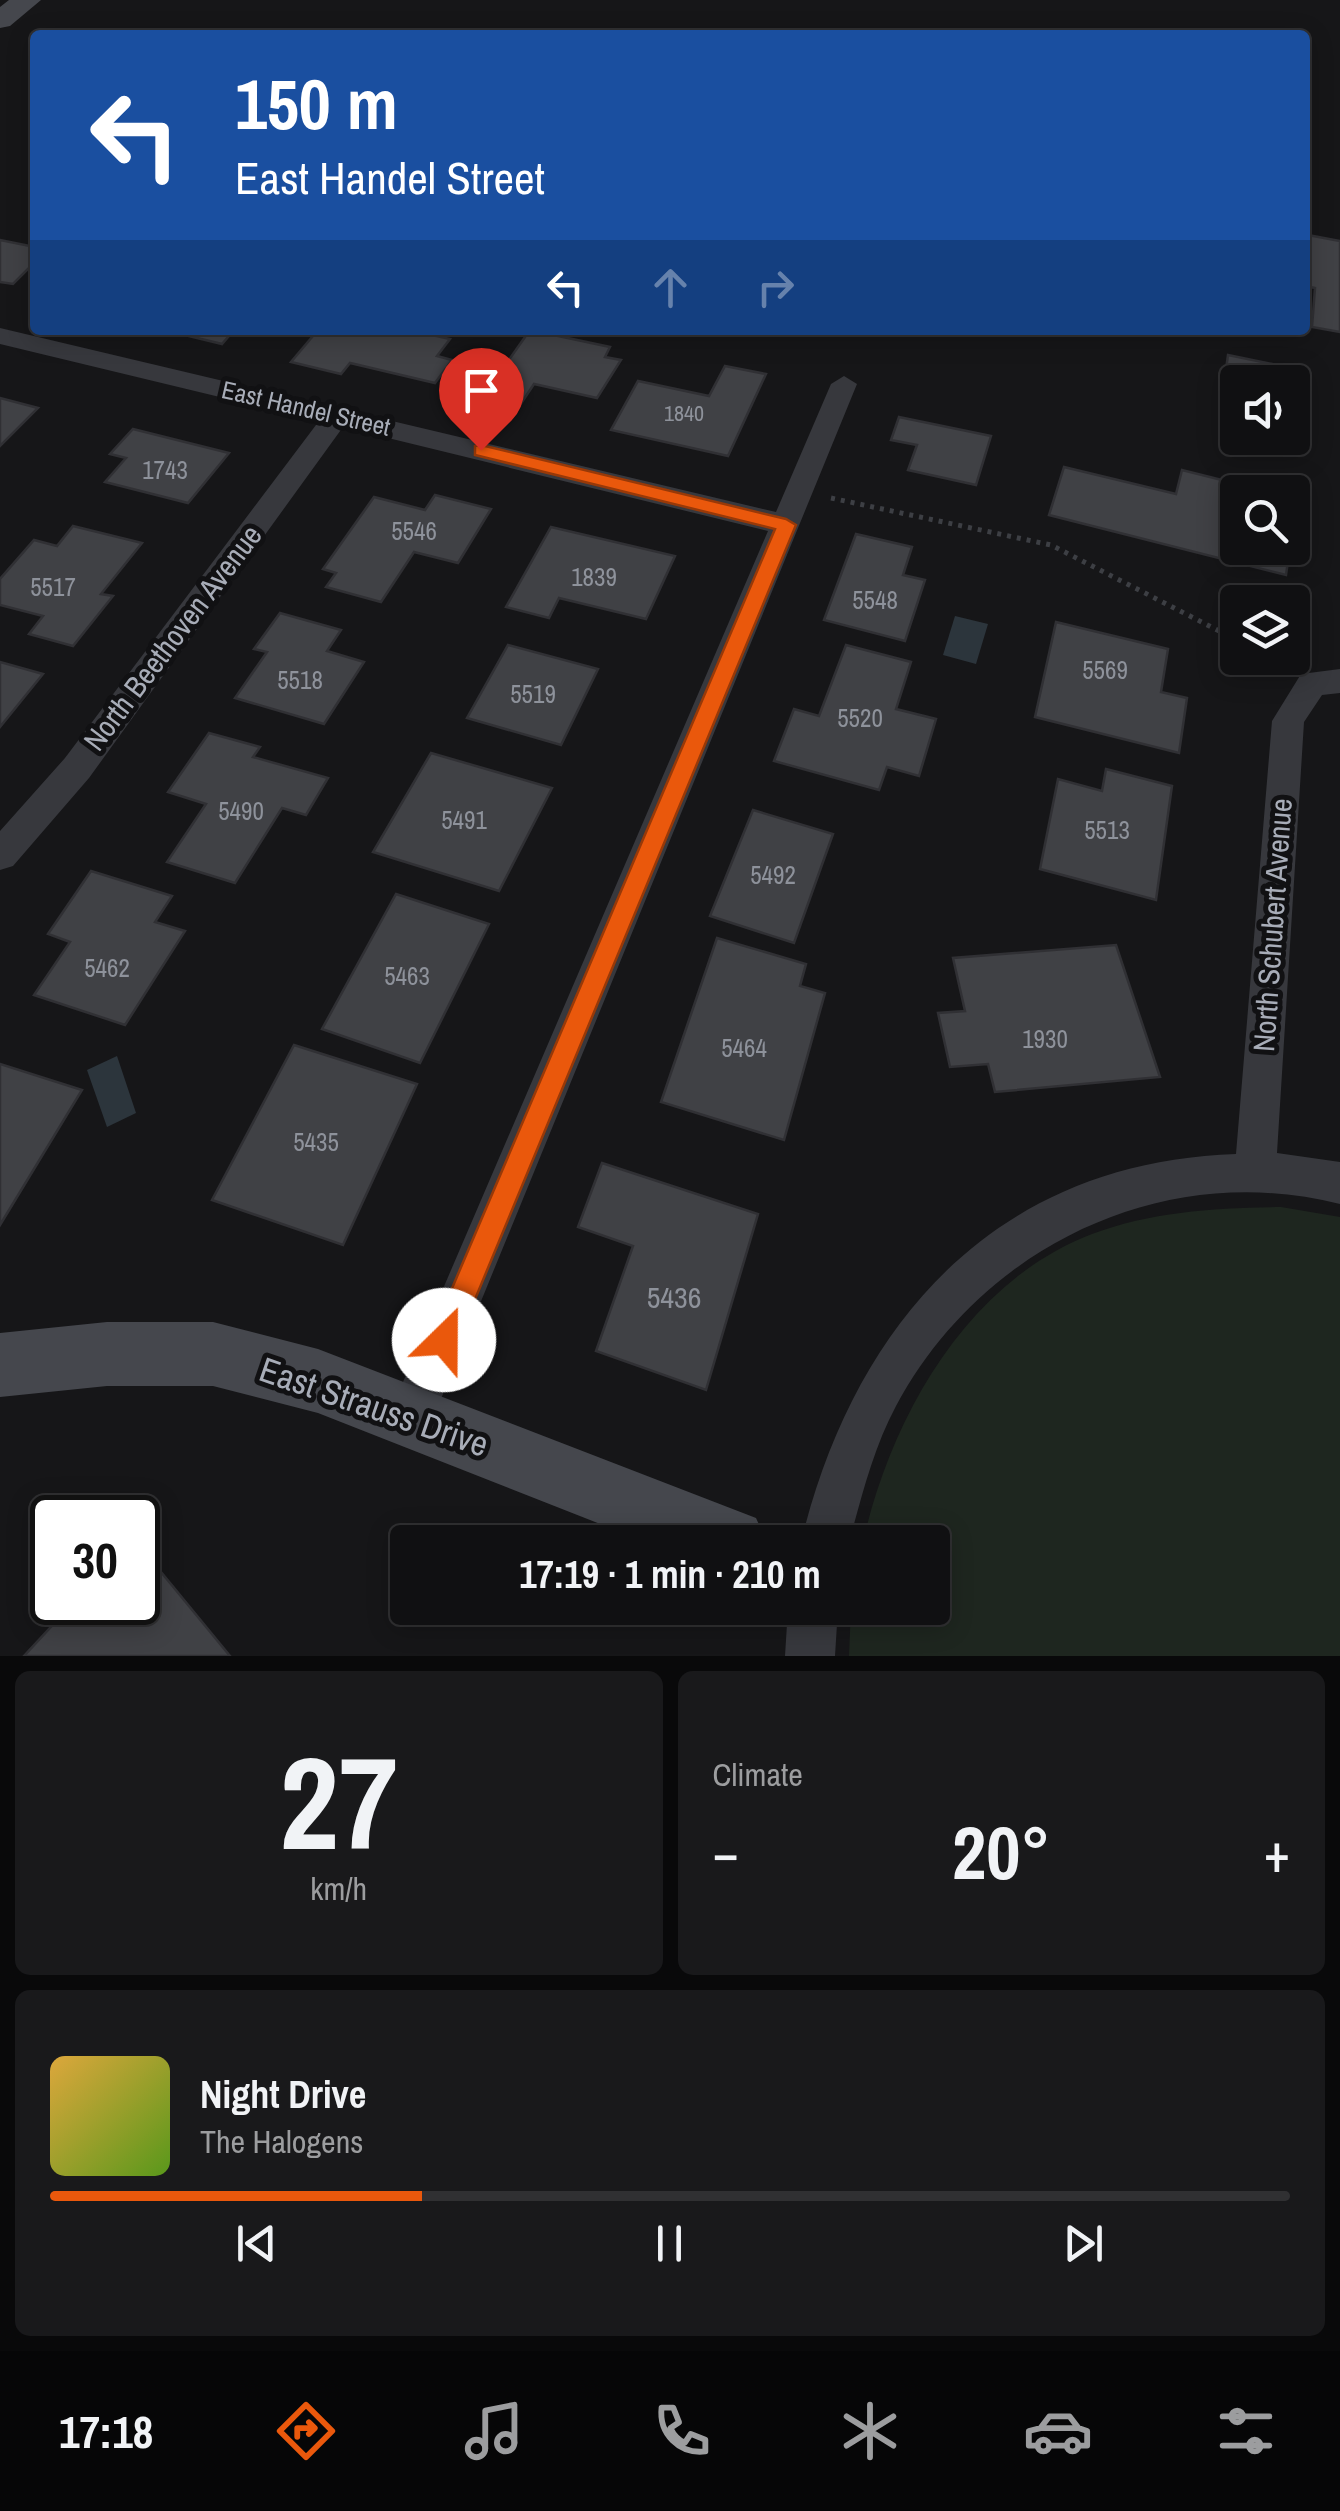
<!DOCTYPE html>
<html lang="en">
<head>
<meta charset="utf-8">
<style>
  :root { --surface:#101012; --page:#19191b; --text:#f1f3f6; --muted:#9c9d9f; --line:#303032; --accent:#ea580c }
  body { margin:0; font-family:"Archivo Narrow",sans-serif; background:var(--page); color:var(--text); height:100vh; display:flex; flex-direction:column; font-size:38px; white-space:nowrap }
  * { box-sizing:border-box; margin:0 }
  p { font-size:32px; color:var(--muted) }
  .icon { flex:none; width:55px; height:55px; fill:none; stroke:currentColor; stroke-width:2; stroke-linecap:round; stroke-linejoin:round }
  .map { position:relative; height:1656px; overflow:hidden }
  .side { display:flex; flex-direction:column; gap:15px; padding:15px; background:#09090a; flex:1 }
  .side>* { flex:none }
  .hud { position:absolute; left:30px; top:30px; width:1280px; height:305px; border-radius:10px; box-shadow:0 5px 25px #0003,0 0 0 2px var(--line); background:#1a4fa0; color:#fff; overflow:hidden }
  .buttons { position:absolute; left:1220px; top:365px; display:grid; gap:20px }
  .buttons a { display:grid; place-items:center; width:90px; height:90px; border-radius:10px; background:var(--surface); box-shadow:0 5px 25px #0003,0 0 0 2px var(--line); font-size:50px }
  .speed { position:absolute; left:30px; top:1495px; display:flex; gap:20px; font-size:50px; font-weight:700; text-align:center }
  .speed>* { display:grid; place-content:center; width:130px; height:130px; border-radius:50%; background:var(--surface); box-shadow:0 5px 25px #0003,0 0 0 2px var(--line); line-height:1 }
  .speed .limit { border:5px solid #111; border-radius:15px; background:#fff; color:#111 }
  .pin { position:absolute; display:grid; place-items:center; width:85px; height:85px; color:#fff; margin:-102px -42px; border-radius:50% 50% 50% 0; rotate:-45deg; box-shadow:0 0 10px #0007 }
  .pin .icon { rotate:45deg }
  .me { position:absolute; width:110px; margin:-55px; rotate:23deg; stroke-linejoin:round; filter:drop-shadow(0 0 8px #0008) }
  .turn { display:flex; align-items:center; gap:35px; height:210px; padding:0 40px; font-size:45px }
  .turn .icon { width:130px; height:130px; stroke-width:2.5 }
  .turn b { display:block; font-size:70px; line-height:85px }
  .lanes { display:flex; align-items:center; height:95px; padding:0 40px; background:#0003; justify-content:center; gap:50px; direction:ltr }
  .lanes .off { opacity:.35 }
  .big { font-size:75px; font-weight:800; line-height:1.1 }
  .side .card { flex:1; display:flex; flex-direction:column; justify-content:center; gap:15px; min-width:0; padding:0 35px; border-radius:15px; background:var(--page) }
  .side .dial { align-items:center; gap:0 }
  .dial b { font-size:130px; line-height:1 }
  .song { display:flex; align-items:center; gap:30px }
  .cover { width:120px; height:120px; border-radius:15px; background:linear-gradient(135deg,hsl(40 70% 55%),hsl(90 70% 35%)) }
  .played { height:10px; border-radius:5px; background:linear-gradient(90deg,var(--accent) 30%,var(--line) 30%) }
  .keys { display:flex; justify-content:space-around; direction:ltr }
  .heat { display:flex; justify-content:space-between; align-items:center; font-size:55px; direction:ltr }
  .side .tiles { flex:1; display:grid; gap:15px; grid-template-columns:1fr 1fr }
  .card:last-child { grid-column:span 2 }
  .trip { position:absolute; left:390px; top:1525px; width:560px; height:100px; border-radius:10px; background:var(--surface); box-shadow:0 5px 25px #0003,0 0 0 2px var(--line); font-weight:800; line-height:100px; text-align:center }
  .dock { display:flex; height:160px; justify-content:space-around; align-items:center; background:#060607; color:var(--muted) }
  .dock .icon { width:70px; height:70px }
  .dock .selected { color:var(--accent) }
  .dock b { font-size:45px; color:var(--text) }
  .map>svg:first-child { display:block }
</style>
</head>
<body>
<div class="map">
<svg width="1340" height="1656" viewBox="0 0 1340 1656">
  <rect width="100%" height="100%" fill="#161618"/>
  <path fill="#1e261f" d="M 1281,1207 L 1340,1217 L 1340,1656 L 849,1656 L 851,1608 L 932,1608 L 932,1542 L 863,1542 C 891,1418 966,1282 1092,1234 C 1153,1211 1216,1208 1281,1207 Z"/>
  <g fill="#2c353c">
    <path d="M 955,616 L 988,624 L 976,664 L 943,655 Z"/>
    <path d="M 117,1056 L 136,1113 L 107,1127 L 87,1070 Z"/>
  </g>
  <g fill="#404145" stroke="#303034" stroke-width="2.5">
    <path d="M 1308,235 L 1340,241 L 1340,332 L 1312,327 L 1315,288 L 1305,286 Z"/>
    <path d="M 0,240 L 35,247 L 35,262 L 13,284 L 0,282 Z"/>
    <path d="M 195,330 L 234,330 L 222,344 L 189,336 Z"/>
    <path d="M 318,330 L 410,330 L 450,339 L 437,356 L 452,360 L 435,383 L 350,363 L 341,374 L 291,362 Z"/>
    <path d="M 530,330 L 610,347 L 605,357 L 621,360 L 597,398 L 534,384 L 514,414 L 477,405 Z"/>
    <path d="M 1228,355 L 1277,365 L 1275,382 L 1224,384 Z"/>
    <path d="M 725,366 L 766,374 L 728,456 L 611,430 L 638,381 L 709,396 Z"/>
    <path d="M 0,398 L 38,408 L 0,446 Z"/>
    <path d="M 899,417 L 991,436 L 976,485 L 908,470 L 917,445 L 891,440 Z"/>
    <path d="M 133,429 L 229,453 L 188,503 L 105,482 L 126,458 L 110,454 Z"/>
    <path d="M 1064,467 L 1176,494 L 1182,470 L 1234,483 L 1238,548 L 1290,548 L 1286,575 L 1049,515 Z"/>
    <path d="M 435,495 L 491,509 L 458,563 L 414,552 L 381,602 L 326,587 L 336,573 L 323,569 L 374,497 L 425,510 Z"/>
    <path d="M 73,526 L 142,543 L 101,594 L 113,596 L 73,646 L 29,634 L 43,616 L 0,605 L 0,579 L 34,540 L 57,546 Z"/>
    <path d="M 551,527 L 675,556 L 646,619 L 559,598 L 549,618 L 506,607 Z"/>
    <path d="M 856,534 L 912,547 L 903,575 L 925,580 L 905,641 L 824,620 Z"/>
    <path d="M 280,613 L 341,630 L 327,651 L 364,662 L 324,724 L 235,698 L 267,652 L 254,649 Z"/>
    <path d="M 1056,622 L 1168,649 L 1161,692 L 1187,698 L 1179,753 L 1035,717 Z"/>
    <path d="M 508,645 L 598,669 L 561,745 L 467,718 Z"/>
    <path d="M 846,645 L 911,662 L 896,709 L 936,719 L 919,776 L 887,767 L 879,790 L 774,761 L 794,709 L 819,716 Z"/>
    <path d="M 0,662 L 43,674 L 0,727 Z"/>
    <path d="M 209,733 L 260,747 L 253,757 L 328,778 L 306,815 L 282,808 L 235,883 L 167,862 L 206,804 L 168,792 Z"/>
    <path d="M 431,753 L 552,788 L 499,891 L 373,852 Z"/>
    <path d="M 1106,769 L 1172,786 L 1156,900 L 1040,869 L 1058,779 L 1102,791 Z"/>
    <path d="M 753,810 L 833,834 L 794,943 L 710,916 Z"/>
    <path d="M 91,871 L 172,896 L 155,922 L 185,931 L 125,1025 L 34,995 L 70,942 L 48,934 Z"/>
    <path d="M 396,894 L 489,924 L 420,1063 L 322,1029 Z"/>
    <path d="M 717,938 L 806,964 L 800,986 L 825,993 L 784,1140 L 661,1102 Z"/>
    <path d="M 1116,945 L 1160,1077 L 995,1092 L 988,1064 L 950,1067 L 938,1013 L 965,1011 L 953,958 Z"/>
    <path d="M 294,1045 L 417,1084 L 343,1245 L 212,1200 Z"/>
    <path d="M 0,1064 L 82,1090 L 0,1225 Z"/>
    <path d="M 602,1163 L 758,1214 L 706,1390 L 596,1351 L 633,1246 L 578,1227 Z"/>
    <path d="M 138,1544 L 230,1656 L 24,1656 L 74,1602 L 138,1602 Z"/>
  </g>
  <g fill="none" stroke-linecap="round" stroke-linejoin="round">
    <path stroke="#3d3f44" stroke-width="5" stroke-dasharray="4 6" stroke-linecap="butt" d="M 831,498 L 1051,545 L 1227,635"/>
    <g stroke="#3d3f44" stroke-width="6" stroke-dasharray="5 8" stroke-linecap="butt">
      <path d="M 1222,633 L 1238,641"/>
      <path d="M 1267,658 L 1283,667"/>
    </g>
    <g fill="#37383d" fill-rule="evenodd">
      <path d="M 0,328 L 776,512 L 831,384 L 844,376 L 857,384 L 427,1433 L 411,1440 L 395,1433 L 388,1417 L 768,531 L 343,427 L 89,778 L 13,866 L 0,870 L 0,831 L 65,758 L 319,421 L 0,344 Z"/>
      <path d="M 1340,669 L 1340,693 L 1322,695 L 1304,722 L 1277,1153 L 1340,1162 L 1340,1204 C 1163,1159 981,1247 896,1406 C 873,1449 862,1496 849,1542 L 801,1542 C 855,1321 997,1162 1236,1154 L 1272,721 L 1301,674 Z"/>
      <path d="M 788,1608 L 838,1608 L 835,1656 L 785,1656 Z"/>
    </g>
    <g fill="#45474d" fill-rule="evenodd">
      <path d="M 9,0 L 41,0 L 10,26 L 0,28 L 0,7 Z"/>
      <path d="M 107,1322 L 213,1322 L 318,1349 L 756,1518 L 767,1542 L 646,1542 L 318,1413 L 213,1386 L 107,1386 L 0,1397 L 0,1333 Z"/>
    </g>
  </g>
  <path fill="#ea580c" stroke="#983908" stroke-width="2.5" d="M 481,445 L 786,519 L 796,525 L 454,1350 L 444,1354 L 434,1350 L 430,1340 L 775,529 L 475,455 L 475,446 Z"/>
  <g text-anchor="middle" stroke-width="10" stroke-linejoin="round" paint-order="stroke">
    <g font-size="22" fill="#8e929b">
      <text x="684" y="421">1840</text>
    </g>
    <g font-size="25" fill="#a8adb8" stroke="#111113">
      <text transform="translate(306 408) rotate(13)" y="9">East Handel Street</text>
    </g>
    <g font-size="25" fill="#8e929b">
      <text x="165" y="479">1743</text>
      <text x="414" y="540">5546</text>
      <text x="594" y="586">1839</text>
      <text x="53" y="596">5517</text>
      <text x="875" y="609">5548</text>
      <text x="1105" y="679">5569</text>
      <text x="300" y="689">5518</text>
      <text x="533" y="703">5519</text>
      <text x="860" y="727">5520</text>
      <text x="241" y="820">5490</text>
      <text x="464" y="829">5491</text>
      <text x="1107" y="839">5513</text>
      <text x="773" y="884">5492</text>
      <text x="107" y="977">5462</text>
      <text x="407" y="985">5463</text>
      <text x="1045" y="1048">1930</text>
      <text x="744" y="1057">5464</text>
      <text x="316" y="1151">5435</text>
    </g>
    <g font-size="30" fill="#a8adb8" stroke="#111113">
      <text transform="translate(173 638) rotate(-53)" y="10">North Beethoven Avenue</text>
      <text transform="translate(1273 925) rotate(-86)" y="10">North Schubert Avenue</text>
    </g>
    <g font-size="30" fill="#8e929b">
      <text x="674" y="1308">5436</text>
    </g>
    <g font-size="35" fill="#a8adb8" stroke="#111113">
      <text transform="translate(374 1407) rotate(19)" y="12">East Strauss Drive</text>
    </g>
  </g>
</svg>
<div class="buttons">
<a><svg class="icon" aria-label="sound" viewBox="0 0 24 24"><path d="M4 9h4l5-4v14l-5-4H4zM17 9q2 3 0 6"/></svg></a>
<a><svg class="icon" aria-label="search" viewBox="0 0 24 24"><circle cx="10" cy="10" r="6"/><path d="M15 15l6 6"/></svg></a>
<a><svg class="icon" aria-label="layers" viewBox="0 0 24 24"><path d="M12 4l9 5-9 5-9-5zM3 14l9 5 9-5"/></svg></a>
</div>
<div class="speed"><div class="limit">30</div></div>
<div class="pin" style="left:481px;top:450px;background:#d93025"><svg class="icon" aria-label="arrive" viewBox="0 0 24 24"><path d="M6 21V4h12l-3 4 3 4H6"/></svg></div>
<svg class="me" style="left:444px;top:1340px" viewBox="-20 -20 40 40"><circle r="19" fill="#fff"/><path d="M0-13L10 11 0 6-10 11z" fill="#ea580c"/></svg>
<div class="trip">17:19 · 1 min · 210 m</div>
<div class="hud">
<div class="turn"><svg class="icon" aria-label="left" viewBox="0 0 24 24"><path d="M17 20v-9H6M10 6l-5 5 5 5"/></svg><div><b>150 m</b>East Handel Street</div></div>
<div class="lanes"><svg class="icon" aria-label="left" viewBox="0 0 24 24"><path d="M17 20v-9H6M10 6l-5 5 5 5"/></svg><svg class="icon off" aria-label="ahead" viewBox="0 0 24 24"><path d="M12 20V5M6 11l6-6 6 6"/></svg><svg class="icon off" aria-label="right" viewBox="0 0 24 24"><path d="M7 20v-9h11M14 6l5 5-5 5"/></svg></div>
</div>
</div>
<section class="side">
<div class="tiles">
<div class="card dial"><b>27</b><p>km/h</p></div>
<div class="card"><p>Climate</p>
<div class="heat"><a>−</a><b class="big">20°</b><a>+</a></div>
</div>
<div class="card">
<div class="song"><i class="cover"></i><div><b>Night Drive</b><p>The Halogens</p></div></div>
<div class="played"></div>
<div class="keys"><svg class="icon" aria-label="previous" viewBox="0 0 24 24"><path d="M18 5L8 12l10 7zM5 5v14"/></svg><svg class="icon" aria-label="pause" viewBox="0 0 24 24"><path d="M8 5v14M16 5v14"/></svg><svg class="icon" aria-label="next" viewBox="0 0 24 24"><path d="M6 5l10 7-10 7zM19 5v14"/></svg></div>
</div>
</div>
</section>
<nav class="dock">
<b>17:18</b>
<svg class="icon selected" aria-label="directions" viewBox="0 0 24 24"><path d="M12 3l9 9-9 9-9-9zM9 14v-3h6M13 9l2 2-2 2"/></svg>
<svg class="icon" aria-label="music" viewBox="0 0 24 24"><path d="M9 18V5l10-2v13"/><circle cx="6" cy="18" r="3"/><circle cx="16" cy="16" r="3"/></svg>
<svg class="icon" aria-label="phone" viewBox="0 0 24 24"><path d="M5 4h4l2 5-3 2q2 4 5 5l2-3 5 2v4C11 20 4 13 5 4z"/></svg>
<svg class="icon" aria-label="climate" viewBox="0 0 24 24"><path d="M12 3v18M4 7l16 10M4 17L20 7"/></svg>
<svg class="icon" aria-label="car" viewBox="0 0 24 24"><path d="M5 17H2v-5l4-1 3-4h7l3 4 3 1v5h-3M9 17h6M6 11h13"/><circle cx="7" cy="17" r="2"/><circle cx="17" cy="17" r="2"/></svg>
<svg class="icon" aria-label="filters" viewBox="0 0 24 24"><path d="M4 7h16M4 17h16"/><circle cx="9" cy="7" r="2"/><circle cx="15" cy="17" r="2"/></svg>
</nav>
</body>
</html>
